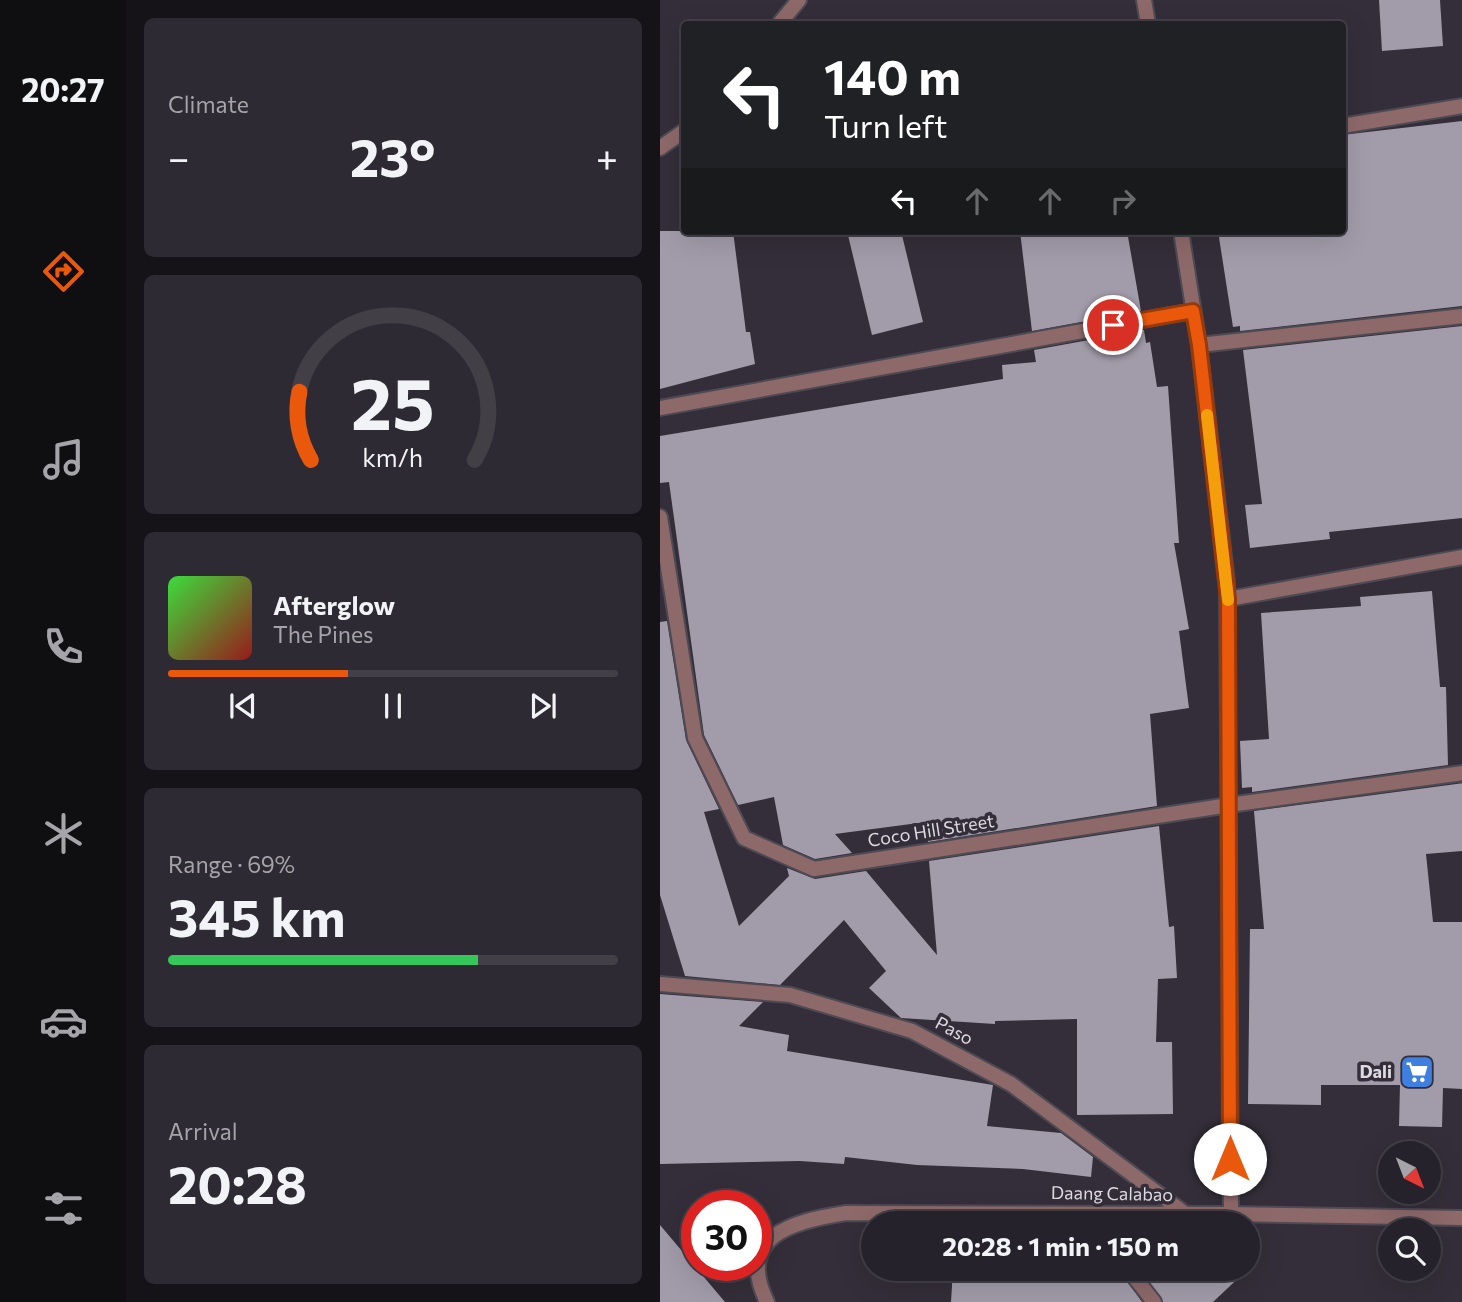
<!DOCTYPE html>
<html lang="en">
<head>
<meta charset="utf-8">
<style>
  :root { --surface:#26222b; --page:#2e2a33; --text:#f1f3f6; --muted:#a4a4a9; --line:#423f47; --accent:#ea580c }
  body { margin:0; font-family:Commissioner,sans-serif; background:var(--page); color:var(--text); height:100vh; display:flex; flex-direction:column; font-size:26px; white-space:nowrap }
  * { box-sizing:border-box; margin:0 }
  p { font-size:23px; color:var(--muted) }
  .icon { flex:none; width:38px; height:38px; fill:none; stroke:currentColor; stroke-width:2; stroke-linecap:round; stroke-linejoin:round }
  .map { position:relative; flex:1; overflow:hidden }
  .panel { display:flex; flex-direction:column; gap:18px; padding:18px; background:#151318; width:534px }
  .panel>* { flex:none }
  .guide { position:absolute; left:21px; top:21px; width:665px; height:214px; border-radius:7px; box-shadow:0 7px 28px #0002,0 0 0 2px var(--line); background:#202124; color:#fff; overflow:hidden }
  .needle { width:46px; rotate:138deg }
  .fabs { position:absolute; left:718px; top:1141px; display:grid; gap:14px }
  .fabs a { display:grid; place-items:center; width:63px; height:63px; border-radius:50%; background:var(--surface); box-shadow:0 7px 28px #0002,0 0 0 2px var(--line); font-size:35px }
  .speed { position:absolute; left:21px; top:1190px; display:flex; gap:14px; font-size:35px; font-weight:700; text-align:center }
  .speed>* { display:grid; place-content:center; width:91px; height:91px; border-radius:50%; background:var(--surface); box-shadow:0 7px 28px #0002,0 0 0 2px var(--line); line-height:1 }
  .speed .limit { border:10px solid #d22; background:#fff; color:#111 }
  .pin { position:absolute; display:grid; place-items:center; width:60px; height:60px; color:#fff; margin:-30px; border:4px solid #fff; border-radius:50%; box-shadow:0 2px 7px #0007 }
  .me { position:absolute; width:77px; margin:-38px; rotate:0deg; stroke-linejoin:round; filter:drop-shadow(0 0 5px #0008) }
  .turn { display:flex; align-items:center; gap:24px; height:147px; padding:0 28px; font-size:32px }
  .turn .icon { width:91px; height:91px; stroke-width:2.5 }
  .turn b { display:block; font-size:49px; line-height:60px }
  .lanes { display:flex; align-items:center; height:66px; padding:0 28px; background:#0003; justify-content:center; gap:35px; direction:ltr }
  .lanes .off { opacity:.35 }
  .big { font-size:52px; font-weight:700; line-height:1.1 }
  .panel .card { flex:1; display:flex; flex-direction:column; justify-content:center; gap:10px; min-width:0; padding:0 24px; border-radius:10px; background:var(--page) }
  .panel .dial { align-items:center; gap:0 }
  .dial svg { height:182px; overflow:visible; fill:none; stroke:var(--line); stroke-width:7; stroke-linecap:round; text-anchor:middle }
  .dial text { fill:var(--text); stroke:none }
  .song { display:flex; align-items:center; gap:21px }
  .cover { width:84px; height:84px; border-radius:10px; background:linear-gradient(135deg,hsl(120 70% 55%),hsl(0 70% 35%)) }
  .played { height:7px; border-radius:4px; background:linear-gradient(90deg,var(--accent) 40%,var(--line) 40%) }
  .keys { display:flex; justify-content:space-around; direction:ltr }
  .heat { display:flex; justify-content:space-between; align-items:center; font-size:38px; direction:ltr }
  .charge { height:10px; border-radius:5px; background:linear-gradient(90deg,#34c759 69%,var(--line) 0) }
  .trip { position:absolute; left:201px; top:1211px; width:399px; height:70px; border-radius:35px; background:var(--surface); box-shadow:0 7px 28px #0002,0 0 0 2px var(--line); font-weight:700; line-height:70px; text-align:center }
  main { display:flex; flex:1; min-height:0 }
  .menu { display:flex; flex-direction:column; width:126px; justify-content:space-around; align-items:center; background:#0f0e11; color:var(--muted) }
  .menu .icon { width:49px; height:49px }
  .menu .on { color:var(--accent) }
  .menu b { font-size:32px; color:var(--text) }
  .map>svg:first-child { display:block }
</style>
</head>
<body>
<main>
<nav class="menu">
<b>20:27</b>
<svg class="icon on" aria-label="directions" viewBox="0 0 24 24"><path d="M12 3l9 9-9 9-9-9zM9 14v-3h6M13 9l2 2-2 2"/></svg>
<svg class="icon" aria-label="music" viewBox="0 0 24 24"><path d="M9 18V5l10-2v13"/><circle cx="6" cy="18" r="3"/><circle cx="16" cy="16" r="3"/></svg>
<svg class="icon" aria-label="phone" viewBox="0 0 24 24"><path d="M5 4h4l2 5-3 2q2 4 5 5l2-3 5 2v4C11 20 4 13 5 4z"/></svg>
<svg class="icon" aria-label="climate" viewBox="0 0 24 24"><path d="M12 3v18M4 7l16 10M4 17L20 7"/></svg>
<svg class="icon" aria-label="car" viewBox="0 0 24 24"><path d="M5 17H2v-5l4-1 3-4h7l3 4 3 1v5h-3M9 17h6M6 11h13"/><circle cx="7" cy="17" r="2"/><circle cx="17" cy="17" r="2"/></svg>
<svg class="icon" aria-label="filters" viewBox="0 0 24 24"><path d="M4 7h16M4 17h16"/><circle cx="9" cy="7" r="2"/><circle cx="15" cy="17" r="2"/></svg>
</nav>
<section class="panel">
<div class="card"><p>Climate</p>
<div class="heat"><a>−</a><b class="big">23°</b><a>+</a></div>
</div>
<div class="card dial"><svg viewBox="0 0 100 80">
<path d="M14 69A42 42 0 1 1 86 69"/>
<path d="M14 69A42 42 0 0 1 9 39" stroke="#ea580c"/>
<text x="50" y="56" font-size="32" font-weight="700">25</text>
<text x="50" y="72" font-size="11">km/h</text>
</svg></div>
<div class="card">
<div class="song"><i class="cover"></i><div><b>Afterglow</b><p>The Pines</p></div></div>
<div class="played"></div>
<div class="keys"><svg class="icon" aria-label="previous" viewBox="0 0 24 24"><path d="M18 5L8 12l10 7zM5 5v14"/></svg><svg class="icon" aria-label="pause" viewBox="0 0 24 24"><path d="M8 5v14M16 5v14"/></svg><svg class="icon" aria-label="next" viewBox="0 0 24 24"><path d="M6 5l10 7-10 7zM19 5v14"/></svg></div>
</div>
<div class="card"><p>Range · 69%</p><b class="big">345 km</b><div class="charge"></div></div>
<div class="card"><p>Arrival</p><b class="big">20:28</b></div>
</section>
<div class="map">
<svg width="803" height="1302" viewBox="0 0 803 1302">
  <rect width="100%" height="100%" fill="#332e39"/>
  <g fill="#a29caa">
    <path d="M 719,0 L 780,0 L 783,46 L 722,51 Z"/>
    <path d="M 803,121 L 803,306 L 580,331 L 580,326 L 573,327 L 558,231 L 682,231 L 682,135 Z"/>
    <path d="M 0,231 L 73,231 L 86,332 L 90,332 L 95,364 L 0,389 Z"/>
    <path d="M 187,231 L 241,231 L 263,322 L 212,335 Z"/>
    <path d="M 360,231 L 467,231 L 481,311 L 372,331 Z"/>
    <path d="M 803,326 L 803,518 L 669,532 L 670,539 L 590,548 L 585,505 L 602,504 L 583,350 Z"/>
    <path d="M 484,330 L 486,343 L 490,342 L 497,387 L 508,386 L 519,543 L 514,543 L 529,629 L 519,631 L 529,708 L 490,714 L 497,806 L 268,842 L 266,822 L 175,834 L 192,853 L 155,859 L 123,845 L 114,797 L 78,805 L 44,735 L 9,482 L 0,483 L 0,436 L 343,379 L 342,365 L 376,362 L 374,350 Z"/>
    <path d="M 772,591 L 780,687 L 786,687 L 788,765 L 592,792 L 592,787 L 582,788 L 580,741 L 609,739 L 601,613 L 701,606 L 700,597 Z"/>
    <path d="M 7,621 L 26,740 L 59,809 L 44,812 L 79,926 L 129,876 L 127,868 L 155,879 L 206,871 L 277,955 L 269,861 L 499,826 L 509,927 L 514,926 L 517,978 L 498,979 L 496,1042 L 512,1042 L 513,1114 L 417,1115 L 417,1019 L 335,1021 L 335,1024 L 241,1018 L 209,988 L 226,971 L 184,920 L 120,985 L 25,976 L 0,895 L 0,622 Z"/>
    <path d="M 803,783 L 803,851 L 766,854 L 773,922 L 803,922 L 803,1089 L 783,1088 L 782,1127 L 739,1126 L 740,1085 L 661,1085 L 661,1105 L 588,1104 L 590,929 L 604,929 L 594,811 Z"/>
    <path d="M 0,994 L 103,1002 L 79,1026 L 129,1035 L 127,1051 L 333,1085 L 327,1126 L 401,1133 L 433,1157 L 431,1177 L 363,1169 L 257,1165 L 185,1157 L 184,1164 L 140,1161 L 0,1164 Z"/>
    <path d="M 0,1225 L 65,1302 L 0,1302 Z"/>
    <path d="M 293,1269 L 459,1269 L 482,1302 L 291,1302 Z"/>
    <path d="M 480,1269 L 588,1269 L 553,1302 L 503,1302 Z"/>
  </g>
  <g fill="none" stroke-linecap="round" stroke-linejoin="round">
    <g stroke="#4e4a54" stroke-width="18">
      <g id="street">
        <path d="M 484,0 L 488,24"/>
        <path d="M 119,24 L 139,0"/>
        <path d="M 682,126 L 803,106"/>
        <path d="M 0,148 L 24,131"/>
        <path d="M 521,231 L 539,345 L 567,582 L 571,1214"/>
        <path d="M 539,345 L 803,316"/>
        <path d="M 0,408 L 533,311"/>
        <path d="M 0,517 L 35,738 L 84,838 L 154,869 L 569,805 L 803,773"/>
        <path d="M 568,599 L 803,557"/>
        <path d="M 0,984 L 130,995 L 252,1031 L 351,1084 L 527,1215"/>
        <path d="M 468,1269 L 494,1302"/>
        <path d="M 107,1302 C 75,1236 133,1221 186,1213 L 571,1214 L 803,1218"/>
      </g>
    </g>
    <use href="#street" stroke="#8e696a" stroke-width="14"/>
  </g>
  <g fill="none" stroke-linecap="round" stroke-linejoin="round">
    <g stroke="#983908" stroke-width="18">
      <path id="route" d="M 453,325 L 533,311 L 539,345 L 568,599 L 570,1159"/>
    </g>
    <use href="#route" stroke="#ea580c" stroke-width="12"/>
    <path stroke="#f59e0b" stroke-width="12" d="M 547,415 L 568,600"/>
  </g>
  <defs>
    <g id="supermarket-square" transform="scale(1.75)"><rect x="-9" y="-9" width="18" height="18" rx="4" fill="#3f7fe0" stroke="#332e39"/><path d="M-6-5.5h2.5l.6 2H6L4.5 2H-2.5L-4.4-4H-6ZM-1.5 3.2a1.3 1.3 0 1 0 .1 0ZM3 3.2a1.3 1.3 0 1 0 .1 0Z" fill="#fff"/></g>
  </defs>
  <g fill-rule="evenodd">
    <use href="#supermarket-square" x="757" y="1072"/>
  </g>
  <g text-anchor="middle" stroke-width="7" stroke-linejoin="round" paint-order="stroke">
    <g font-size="18" fill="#dddae1" stroke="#332e39">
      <text transform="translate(271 831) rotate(-9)" y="6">Coco Hill Street</text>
      <text transform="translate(294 1031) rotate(28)" y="6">Paso</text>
      <text transform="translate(452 1194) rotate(1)" y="6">Daang Calabao</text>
    </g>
    <g font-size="18" font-weight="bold" fill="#dddae1" stroke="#332e39" text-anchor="end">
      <text x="732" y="1078">Dali</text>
    </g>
  </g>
</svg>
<div class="fabs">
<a><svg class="needle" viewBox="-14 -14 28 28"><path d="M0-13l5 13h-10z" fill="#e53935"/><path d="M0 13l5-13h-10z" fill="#a4a4a9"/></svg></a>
<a><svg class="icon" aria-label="search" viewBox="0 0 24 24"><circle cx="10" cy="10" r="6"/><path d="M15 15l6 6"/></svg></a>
</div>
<div class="speed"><div class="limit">30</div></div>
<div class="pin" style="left:453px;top:325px;background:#d93025"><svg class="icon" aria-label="arrive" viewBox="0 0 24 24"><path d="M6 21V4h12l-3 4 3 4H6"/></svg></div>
<svg class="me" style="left:570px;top:1159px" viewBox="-20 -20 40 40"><circle r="19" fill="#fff"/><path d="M0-13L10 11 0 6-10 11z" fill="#ea580c"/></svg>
<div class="trip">20:28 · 1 min · 150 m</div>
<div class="guide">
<div class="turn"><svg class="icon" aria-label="left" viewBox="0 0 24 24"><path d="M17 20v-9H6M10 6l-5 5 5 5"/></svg><div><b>140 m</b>Turn left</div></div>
<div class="lanes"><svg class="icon" aria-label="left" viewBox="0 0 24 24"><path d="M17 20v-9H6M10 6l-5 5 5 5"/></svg><svg class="icon off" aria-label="ahead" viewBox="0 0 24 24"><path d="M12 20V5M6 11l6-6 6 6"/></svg><svg class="icon off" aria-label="ahead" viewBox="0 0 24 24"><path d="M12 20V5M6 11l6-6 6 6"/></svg><svg class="icon off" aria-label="right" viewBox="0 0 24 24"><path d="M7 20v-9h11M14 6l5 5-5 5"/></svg></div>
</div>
</div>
</main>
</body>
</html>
